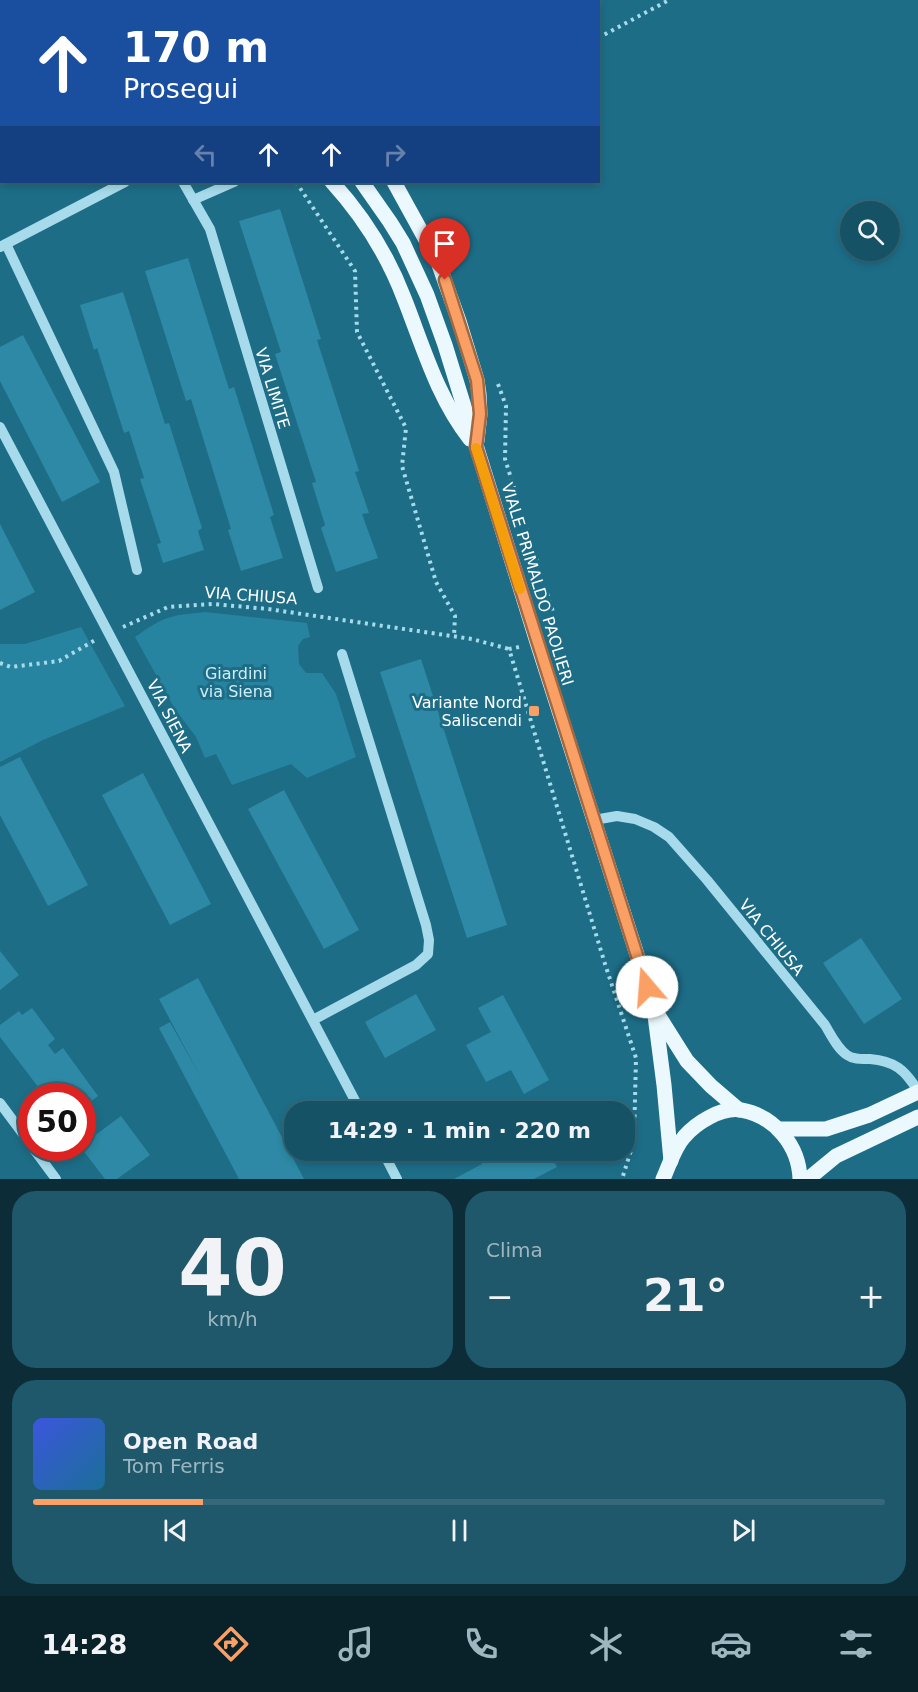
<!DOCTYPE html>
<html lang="it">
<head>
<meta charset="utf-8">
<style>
  :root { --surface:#165265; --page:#1f586b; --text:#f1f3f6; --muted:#9eb6bf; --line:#356979; --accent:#faa065 }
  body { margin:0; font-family:"DejaVu Sans",sans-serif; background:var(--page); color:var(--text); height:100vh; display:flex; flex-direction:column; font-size:22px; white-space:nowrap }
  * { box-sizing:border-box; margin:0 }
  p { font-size:20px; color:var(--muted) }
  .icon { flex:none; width:33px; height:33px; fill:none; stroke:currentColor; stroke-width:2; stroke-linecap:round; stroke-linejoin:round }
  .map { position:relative; height:1179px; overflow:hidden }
  .sheet { display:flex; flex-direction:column; gap:12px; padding:12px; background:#0c2d38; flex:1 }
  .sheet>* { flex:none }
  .top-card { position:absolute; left:0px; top:0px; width:600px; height:183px; box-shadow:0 3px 9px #0003,0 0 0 2px var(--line); background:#1a4fa0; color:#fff; overflow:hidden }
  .tools { position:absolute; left:840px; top:201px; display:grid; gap:12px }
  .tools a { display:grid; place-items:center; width:60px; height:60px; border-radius:50%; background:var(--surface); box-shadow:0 3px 9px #0003,0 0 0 2px var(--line); font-size:30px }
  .speed { position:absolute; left:18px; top:1083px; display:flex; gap:12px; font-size:30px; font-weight:700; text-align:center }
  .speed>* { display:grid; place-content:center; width:78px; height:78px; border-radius:50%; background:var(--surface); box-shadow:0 3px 9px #0003,0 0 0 2px var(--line); line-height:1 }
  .speed .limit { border:9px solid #d22; background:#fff; color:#111 }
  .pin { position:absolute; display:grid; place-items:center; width:51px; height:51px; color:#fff; margin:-62px -26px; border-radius:50% 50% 50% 0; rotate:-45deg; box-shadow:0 0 6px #0007 }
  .pin .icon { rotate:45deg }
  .me { position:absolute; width:66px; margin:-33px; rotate:342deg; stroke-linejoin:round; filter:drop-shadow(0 0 4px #0008) }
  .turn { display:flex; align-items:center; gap:21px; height:126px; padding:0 24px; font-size:27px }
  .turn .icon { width:78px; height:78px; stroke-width:2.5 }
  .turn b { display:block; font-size:42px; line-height:51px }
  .lanes { display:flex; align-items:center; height:57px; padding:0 24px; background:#0003; justify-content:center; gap:30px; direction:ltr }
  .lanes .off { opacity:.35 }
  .big { font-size:45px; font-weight:600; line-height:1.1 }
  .sheet .widget { flex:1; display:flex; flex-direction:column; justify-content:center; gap:9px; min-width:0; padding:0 21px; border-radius:24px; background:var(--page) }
  .sheet .dial { align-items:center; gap:0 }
  .dial b { font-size:78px; line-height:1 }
  .song { display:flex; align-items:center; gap:18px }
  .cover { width:72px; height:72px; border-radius:9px; background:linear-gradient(135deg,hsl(230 70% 55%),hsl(200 70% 35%)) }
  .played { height:6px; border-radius:3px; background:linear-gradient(90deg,var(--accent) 20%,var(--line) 20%) }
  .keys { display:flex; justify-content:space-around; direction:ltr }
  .heat { display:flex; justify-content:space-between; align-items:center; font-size:33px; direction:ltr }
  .sheet .tiles { flex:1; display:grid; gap:12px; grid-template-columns:1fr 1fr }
  .widget:last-child { grid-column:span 2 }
  .trip { position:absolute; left:284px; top:1101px; width:351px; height:60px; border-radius:24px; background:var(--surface); box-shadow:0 3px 9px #0003,0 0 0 2px var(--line); font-weight:600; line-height:60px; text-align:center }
  .tabs { display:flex; height:96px; justify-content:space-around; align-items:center; background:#092128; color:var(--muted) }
  .tabs .icon { width:42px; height:42px }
  .tabs .current { color:var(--accent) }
  .tabs b { font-size:27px; color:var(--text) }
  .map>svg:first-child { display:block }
</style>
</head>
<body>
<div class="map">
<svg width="918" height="1179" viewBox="0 0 918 1179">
  <rect width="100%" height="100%" fill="#1d6d87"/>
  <g fill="#2784a0">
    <path d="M 205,0 L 482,0 L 480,2 L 207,2 Z"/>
    <path d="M 205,612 L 307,623 L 310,637 L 303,639 L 298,646 L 299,664 L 306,673 L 322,673 L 336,694 L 356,757 L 307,778 L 291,764 L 232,785 L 216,754 L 205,758 L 196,737 L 175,709 L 135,637 C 148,628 160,619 175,616 C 185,613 195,614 205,612 Z"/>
    <path d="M 81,627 L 125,706 L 43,740 L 0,762 L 0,644 L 25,644 Z"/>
  </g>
  <g fill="#2d89a5">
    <path d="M 280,209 L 321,339 L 317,340 L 359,471 L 355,472 L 369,513 L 362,514 L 378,558 L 336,572 L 321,528 L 325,525 L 312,483 L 316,482 L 275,354 L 281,352 L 239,221 Z"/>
    <path d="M 188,258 L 229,389 L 234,387 L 274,515 L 270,517 L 283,558 L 241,571 L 228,530 L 231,529 L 191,399 L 186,401 L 145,271 Z"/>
    <path d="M 123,292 L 165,424 L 169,423 L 202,528 L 198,531 L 204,550 L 163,563 L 157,544 L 161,543 L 140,479 L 144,478 L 129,431 L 124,433 L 97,348 L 94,350 L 80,305 Z"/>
    <path d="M 23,335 L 100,482 L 62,502 L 0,381 L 0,347 Z"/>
    <path d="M 0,524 L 35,592 L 0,610 Z"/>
    <path d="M 421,659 L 507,925 L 467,938 L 380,672 Z"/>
    <path d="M 20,757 L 88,885 L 48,906 L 0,815 L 0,767 Z"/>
    <path d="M 143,773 L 211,904 L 170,925 L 102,795 Z"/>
    <path d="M 284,790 L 359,930 L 324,949 L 248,809 Z"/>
    <path d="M 861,938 L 902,999 L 864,1024 L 823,963 Z"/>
    <path d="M 0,951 L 19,975 L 0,990 Z"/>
    <path d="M 198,978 L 304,1179 L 239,1179 L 159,1028 L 170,1022 L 201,1078 L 159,999 Z"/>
    <path d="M 416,994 L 436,1030 L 385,1058 L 365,1022 Z"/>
    <path d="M 503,995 L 549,1080 L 524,1094 L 511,1070 L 486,1082 L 466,1045 L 491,1032 L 478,1008 Z"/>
    <path d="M 32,1008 L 55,1039 L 48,1045 L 55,1054 L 63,1048 L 98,1096 L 82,1108 L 82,1096 L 45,1096 L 0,1037 L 0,1025 L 19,1011 L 22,1015 Z"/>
    <path d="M 121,1116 L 150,1155 L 117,1179 L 105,1179 L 82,1149 L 82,1145 Z"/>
    <path d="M 474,1150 L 548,1150 L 557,1167 L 534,1179 L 454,1179 L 482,1164 Z"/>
  </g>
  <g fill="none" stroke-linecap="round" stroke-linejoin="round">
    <g stroke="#a7dbeb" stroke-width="4" stroke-dasharray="3 4.5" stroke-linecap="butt">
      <path d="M 197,0 L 199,2"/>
      <path d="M 233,0 L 235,2"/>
      <path d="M 393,2 L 396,0"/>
      <path d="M 598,38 L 669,0"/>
      <path d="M 296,182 L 355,271 L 357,332 L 406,428 L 402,466 L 436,582 L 455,616 L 454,636"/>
      <path d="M 498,384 L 506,406 L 505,459 L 554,615 L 553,626"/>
      <path d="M 123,627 L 168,607 L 213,604 L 268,609 L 472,639 L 509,649"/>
      <path d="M 519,647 L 509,649 L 605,964 L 636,1058 L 634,1141 L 622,1179"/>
      <path d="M 0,663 L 11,667 L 59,661 L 97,639"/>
    </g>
    <g stroke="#a7dbeb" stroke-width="10">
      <path d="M 489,2 L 492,0"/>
      <path d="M 183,182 L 210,229 L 318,588"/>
      <path d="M 193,200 L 234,182"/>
      <path d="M 6,244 L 114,472 L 137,570"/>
      <path d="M 0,247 L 125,182"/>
      <path d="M 0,427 C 122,654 241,883 361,1112"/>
      <path d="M 594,820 L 617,816 L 635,819 L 654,827 L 669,837 L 707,880 L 825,1025 C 831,1035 837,1048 847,1055 C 854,1060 862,1059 870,1059 C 895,1061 905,1070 918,1091"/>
      <path d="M 313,1020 L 416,965 L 428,954 L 429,940 L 426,925 L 342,654"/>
      <path d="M 0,1103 L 32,1146"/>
      <path d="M 33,1148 L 56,1179"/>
      <path d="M 382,1150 L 397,1179"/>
    </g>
    <g stroke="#ebf9fe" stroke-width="15">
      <path d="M 165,0 L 167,2"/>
      <path d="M 332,182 C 362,215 388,256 404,298 C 423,346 437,397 470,439"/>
      <path d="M 362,182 L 390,222 L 403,243 L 427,295 L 445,345 L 537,642 L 654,1008 L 664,1085 L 671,1161"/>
      <path d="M 394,182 L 438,262 L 459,321 L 477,380 L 479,394 L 480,414 L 477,441"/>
      <path d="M 658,1015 L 687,1061 L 711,1086 L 739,1110"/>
      <path d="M 778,1129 L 826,1129 L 869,1115 L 918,1092"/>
      <path d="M 663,1179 C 669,1166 674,1148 684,1137 C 696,1123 721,1107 741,1110 C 775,1116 799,1146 800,1179"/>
      <path d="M 808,1179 L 836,1156 L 918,1117"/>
    </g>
  </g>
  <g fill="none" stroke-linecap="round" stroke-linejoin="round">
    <g stroke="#a26842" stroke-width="15">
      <path id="route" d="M 445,280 L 477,380 L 480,414 L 476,447 L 647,987"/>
    </g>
    <use href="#route" stroke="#faa065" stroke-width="10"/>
    <path stroke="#f59e0b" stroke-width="10" d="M 476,448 L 520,589"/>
  </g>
  <rect fill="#faa065" stroke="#1d6d87" stroke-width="2" x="528" y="705" width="12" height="12" rx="3"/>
  <g text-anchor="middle" stroke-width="6" stroke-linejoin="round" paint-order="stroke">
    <g font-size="16" fill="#fff" stroke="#1d6d87">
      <text transform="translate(273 388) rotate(73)" y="6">VIA LIMITE</text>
      <text transform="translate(538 584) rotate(73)" y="6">VIALE PRIMALDO PAOLIERI</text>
      <text transform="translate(251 595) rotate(4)" y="6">VIA CHIUSA</text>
      <text transform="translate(170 716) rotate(63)" y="6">VIA SIENA</text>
      <text transform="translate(772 937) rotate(51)" y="6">VIA CHIUSA</text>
    </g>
    <g font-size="16" fill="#cceef8" stroke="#1d6d87">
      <text x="236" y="679">Giardini<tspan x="236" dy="18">via Siena</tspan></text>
    </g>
    <g font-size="16" fill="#fff" stroke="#1d6d87" text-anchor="end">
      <text x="522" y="708">Variante Nord<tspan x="522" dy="18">Saliscendi</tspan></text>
    </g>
  </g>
</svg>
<div class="tools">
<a><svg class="icon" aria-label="search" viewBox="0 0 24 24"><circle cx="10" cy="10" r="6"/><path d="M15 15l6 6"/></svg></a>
</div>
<div class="speed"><div class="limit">50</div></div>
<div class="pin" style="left:445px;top:280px;background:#d93025"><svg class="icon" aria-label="arrive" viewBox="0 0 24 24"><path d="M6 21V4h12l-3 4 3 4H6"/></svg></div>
<svg class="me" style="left:647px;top:987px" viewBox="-20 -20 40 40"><circle r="19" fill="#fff"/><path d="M0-13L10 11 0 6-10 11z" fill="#faa065"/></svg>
<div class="trip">14:29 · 1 min · 220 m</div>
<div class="top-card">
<div class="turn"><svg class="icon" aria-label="ahead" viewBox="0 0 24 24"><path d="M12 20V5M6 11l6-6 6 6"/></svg><div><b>170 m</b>Prosegui</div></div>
<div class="lanes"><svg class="icon off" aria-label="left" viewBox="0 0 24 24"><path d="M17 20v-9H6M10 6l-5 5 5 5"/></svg><svg class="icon" aria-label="ahead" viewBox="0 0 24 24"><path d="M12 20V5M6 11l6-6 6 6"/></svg><svg class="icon" aria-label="ahead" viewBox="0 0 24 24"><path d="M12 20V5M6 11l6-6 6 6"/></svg><svg class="icon off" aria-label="right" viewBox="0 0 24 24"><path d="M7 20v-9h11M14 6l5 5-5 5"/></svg></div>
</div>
</div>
<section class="sheet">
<div class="tiles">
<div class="widget dial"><b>40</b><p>km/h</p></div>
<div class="widget"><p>Clima</p>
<div class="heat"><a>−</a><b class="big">21°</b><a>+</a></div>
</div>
<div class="widget">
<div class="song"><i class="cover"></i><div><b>Open Road</b><p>Tom Ferris</p></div></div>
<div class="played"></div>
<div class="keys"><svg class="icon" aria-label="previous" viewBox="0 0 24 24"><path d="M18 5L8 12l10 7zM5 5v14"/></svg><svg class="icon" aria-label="pause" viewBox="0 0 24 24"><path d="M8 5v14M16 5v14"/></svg><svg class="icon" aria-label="next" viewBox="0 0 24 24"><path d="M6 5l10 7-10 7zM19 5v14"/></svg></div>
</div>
</div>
</section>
<nav class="tabs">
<b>14:28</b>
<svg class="icon current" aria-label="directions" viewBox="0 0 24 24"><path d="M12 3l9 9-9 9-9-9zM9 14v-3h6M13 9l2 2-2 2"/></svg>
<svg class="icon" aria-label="music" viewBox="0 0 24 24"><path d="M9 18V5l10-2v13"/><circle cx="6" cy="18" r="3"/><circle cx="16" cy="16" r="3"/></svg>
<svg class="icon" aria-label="phone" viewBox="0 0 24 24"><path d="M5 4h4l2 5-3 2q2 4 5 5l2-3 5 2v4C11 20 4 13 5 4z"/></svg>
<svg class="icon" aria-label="climate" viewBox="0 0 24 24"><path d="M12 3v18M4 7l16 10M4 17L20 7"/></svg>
<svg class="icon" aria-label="car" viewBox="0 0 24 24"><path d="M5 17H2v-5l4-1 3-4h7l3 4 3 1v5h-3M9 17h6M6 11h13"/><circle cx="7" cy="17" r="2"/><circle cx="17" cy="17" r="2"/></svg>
<svg class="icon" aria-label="filters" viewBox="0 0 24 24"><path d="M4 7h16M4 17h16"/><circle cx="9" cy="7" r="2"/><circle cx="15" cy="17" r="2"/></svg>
</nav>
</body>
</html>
